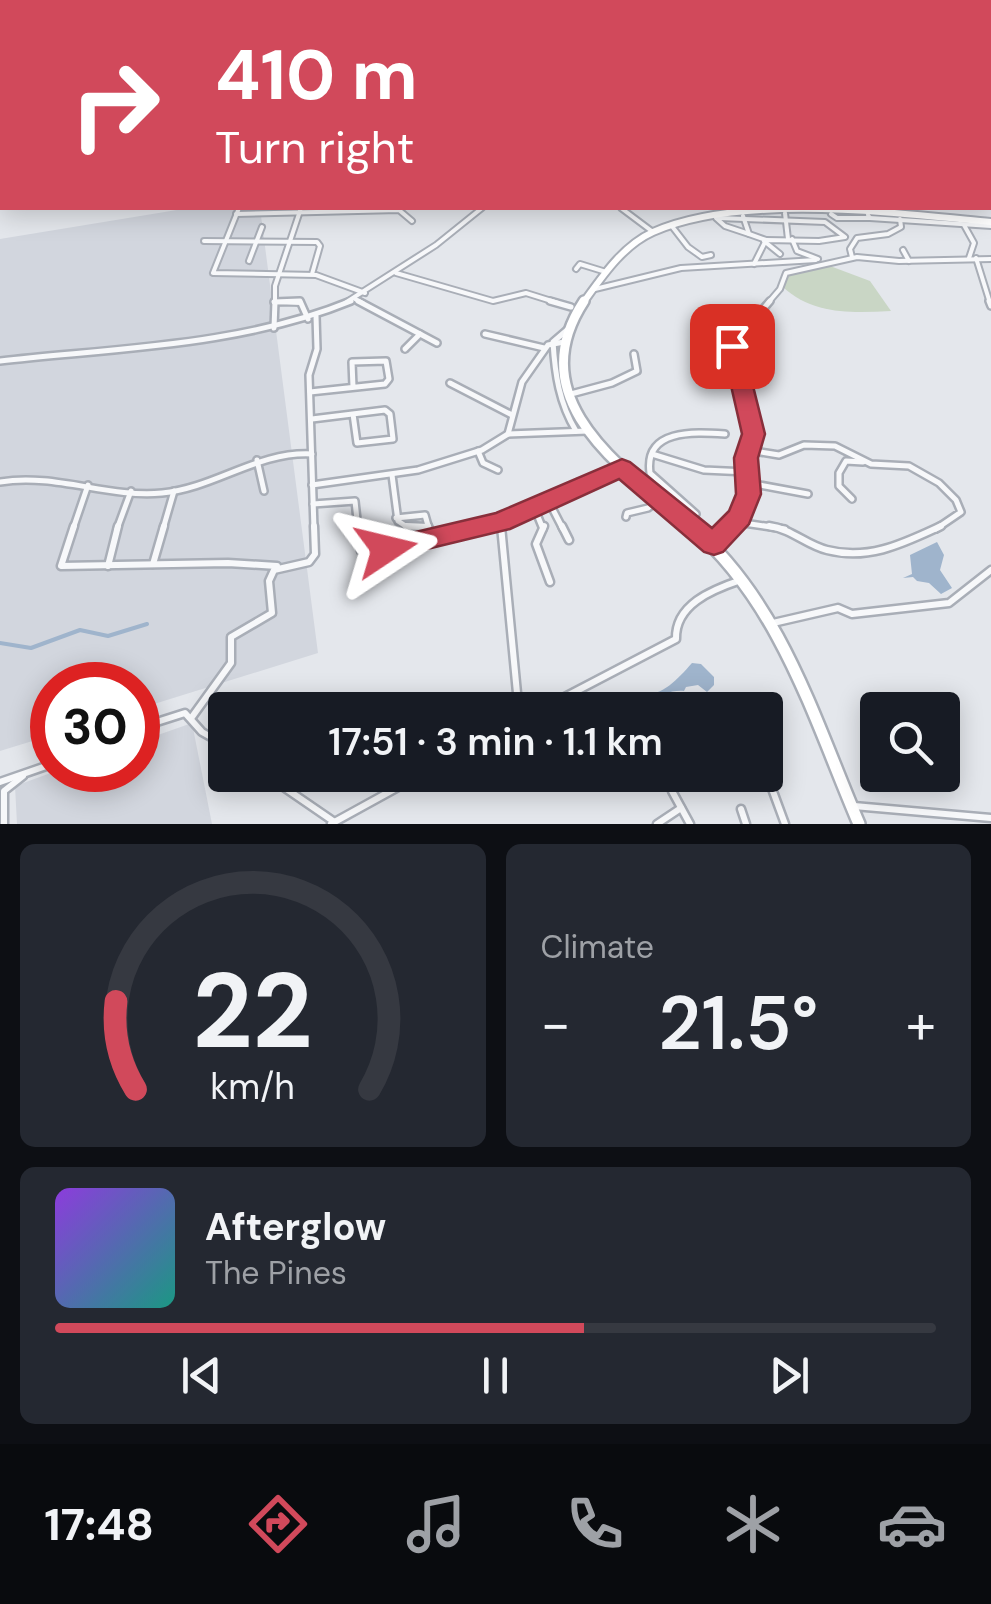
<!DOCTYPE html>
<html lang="en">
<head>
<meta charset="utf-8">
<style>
  :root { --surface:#171b24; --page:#242831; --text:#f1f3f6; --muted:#9ea1a6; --line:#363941; --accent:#d1495b }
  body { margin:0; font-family:"DM Sans",sans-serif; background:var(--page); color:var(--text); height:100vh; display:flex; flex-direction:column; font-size:38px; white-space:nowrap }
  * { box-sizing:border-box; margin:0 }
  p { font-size:32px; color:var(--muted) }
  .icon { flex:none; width:55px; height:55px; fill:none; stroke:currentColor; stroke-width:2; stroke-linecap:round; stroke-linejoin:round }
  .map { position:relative; height:824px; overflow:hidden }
  .sheet { display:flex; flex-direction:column; gap:20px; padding:20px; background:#0d0f14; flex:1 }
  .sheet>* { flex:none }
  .banner { position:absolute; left:0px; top:0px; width:992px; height:210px; box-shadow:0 5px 25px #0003; background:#d1495b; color:#fff; overflow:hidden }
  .fabs { position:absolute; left:860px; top:692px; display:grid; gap:20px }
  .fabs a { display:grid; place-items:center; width:100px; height:100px; border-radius:10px; background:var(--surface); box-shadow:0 5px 25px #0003; font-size:50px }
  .speed { position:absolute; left:30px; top:662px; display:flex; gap:20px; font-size:50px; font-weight:700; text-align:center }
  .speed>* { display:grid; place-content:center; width:130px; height:130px; border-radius:50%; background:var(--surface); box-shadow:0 5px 25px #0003; line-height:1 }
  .speed .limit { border:15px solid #d22; background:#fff; color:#111 }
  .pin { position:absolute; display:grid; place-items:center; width:85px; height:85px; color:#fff; margin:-42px; border-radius:20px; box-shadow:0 5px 15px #0006 }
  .me { position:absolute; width:110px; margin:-55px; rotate:80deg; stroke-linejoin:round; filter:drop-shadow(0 0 8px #0008) }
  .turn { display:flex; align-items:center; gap:35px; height:210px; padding:0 50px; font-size:45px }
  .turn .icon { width:130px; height:130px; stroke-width:2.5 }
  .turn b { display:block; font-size:70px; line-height:85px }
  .big { font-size:75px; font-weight:600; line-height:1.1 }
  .sheet .tile { flex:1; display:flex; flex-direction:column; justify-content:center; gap:15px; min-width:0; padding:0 35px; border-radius:15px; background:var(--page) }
  .sheet .dial { align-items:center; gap:0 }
  .dial svg { height:260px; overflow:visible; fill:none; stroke:var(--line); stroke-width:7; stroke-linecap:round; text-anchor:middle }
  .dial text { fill:var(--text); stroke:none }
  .song { display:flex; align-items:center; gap:30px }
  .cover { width:120px; height:120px; border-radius:15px; background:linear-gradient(135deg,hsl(270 70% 55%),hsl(170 70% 35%)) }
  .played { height:10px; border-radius:5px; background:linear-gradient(90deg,var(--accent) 60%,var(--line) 60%) }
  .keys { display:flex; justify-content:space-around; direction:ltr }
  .heat { display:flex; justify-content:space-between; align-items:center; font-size:55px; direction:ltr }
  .sheet .tiles { flex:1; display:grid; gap:20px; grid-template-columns:1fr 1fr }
  .tile:last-child { grid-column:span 2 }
  .trip { position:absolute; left:208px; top:692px; width:575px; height:100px; border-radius:10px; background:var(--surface); box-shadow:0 5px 25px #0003; font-weight:600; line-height:100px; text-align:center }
  .dock { display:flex; height:160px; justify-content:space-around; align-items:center; background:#090b0e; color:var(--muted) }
  .dock .icon { width:70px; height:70px }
  .dock .current { color:var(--accent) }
  .dock b { font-size:45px; color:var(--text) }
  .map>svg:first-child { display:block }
</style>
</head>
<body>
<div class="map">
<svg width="991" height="824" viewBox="0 0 991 824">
  <rect width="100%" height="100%" fill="#e4e7ec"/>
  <g fill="#d2d6de">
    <path d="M 189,208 L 260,208 L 318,653 L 138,709 L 138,685 L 52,685 L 52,735 L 0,751 L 0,239 Z"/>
    <path d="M 192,723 L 212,824 L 17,824 L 15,786 L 59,770 L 138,770 L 138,742 Z"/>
  </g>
  <path fill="#c9d6c5" d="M 822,263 L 870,281 L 891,311 C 852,313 813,315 783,287 L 789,272 Z"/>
  <g fill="#9fb4cc">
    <path d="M 937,542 L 944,555 L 940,570 L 952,588 L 941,594 L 929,583 L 917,581 L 913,577 L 903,578 L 912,574 L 910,555 Z"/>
    <path d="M 692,663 L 701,664 L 714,677 L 714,685 L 707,692 L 698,685 L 686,687 L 684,691 C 659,689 645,710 620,710 L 636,695 C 661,698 676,681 692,663 Z"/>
  </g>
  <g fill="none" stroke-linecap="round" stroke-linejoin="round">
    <path stroke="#9fb4cc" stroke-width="4" d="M 0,643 L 31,648 L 80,630 L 108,636 L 147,624"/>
    <g stroke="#a9aeb7" stroke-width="8">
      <g id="street-far2">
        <path d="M 239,208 L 213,273 L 316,275 L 365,293"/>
        <path d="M 621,208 L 653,232"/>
        <path d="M 785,213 L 788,239"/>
        <path d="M 236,214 L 399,210 L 412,221"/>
        <path d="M 831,214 L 837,218 L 870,218 L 868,215"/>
        <path d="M 743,216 L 749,234 L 766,240"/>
        <path d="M 716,218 L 725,226 L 749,234"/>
        <path d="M 719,218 L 825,222 L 845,237 L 819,241 L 766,240 L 754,264"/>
        <path d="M 870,218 L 991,226"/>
        <path d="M 671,225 L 688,247 L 702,257 L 711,255"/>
        <path d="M 964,225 L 974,243 L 969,258"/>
        <path d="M 792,239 L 797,251 L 818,259"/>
        <path d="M 204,241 L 317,242 L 320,246 L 312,274"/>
        <path d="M 764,241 L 780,254"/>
        <path d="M 903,250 L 909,261"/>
        <path d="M 852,257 L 850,249 L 857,238 L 888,234 L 901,227 L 900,219"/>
        <path d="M 976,258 L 990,303"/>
        <path d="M 249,261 L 262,227"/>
        <path d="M 576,269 L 580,264 L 606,272"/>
        <path d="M 396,273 L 493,301 L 526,293 L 558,303"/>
        <path d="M 595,289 L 681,268 L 816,260"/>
        <path d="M 355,299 L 363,303"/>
        <path d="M 274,302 L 301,303"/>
        <path d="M 275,303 L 275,286 L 301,208"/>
        <path d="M 345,303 L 436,245 L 482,208"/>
        <path d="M 768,303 L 780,289 L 786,273 L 857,257 L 899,261 L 991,259"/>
      </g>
    </g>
    <g stroke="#a9aeb7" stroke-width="10">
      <g id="street-far1">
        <path d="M 358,301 L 437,343"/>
        <path d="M 550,301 L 571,307"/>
        <path d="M 989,301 L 991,306"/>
        <path d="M 274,302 L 300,301 L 308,319"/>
        <path d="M 274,328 L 275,301"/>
        <path d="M 567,330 L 553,342 C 555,374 559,403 576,431"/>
        <path d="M 485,334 L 544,348"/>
        <path d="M 405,349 L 420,334"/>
        <path d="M 0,361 C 117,348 241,346 351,301"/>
        <path d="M 450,383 L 512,415"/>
        <path d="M 310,392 L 385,384 L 389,379 L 386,361 L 352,362 L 353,387"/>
        <path d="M 571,394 L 612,383 L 637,371 L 634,354"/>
        <path d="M 312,419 L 385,410 L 390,414 L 393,439 L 357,443 L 353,414"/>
        <path d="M 508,434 L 522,382 L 548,345 L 564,342"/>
        <path d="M 748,450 L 779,455 L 804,445 L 835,446 L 871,464 L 909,466 L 939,483 L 956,500 L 961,512 L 936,529"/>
        <path d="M 478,451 L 483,463 L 498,470"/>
        <path d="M 652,454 L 704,470 L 747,472"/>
        <path d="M 257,460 L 264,491"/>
        <path d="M 392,475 L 398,521 L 407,527 L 428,527"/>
        <path d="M 0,482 C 56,473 107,498 162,493 C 215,488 258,451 312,454"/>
        <path d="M 749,483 L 808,494"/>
        <path d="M 312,485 L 418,470 L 482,450 L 508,434 L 588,431"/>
        <path d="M 852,499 L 839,486 L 839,473 L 846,461 L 863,462"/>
        <path d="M 548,500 L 563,529"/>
        <path d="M 313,504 L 355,501 L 358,529"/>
        <path d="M 534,507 L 543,529"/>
        <path d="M 696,514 L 650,473 C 644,429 693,432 725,434"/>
        <path d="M 626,517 L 627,513 L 648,508 L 660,499"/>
        <path d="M 396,518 L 425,515 L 429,529"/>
        <path d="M 501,522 L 502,529"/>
        <path d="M 737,522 L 785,529"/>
        <path d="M 73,529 L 88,485"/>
        <path d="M 117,529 L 131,491"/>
        <path d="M 163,529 L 174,491"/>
        <path d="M 314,529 L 309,375 L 317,349 L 316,316"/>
        <path d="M 473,529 L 501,522 L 621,468"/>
        <path d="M 729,529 L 740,517 L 749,494 L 746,459 L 754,434 L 733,344 L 770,301"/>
      </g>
    </g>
    <g stroke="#a9aeb7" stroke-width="11">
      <g id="street">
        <path d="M 74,526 L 61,566 L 228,563 L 277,566"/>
        <path d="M 358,526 L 361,551"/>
        <path d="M 406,526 L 428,527"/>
        <path d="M 428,526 L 432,541"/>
        <path d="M 501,526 L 517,693 L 525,710"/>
        <path d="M 544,526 L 536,544 L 550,582"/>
        <path d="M 562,526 L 569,540"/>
        <path d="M 769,526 C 792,529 806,545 827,550 C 869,561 904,543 941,526"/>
        <path d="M 714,544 L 731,526"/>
        <path d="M 386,549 L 483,526"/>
        <path d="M 153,564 L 164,526"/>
        <path d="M 108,566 L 118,526"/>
        <path d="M 773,623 L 838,608 L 852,614 L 949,603 L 991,570"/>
        <path d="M 540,710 L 676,639 C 675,605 711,590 741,580"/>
        <path d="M 192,717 L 231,663 L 231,637 L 272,613 L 269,581 L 274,570 L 309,562 L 315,554 L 314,526"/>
        <path d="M 138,728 L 185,713 L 202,732 L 225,745"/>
        <path d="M 266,775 L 333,821"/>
        <path d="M 0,782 L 52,764"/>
        <path d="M 771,786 L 785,824"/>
        <path d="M 672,791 L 690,824"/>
        <path d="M 854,806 L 991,818"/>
        <path d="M 741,809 L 746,824"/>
        <path d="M 4,824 L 4,791 L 23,776"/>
        <path d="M 331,824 L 420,775"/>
        <path d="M 657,824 L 681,808"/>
      </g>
    </g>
    <g stroke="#a9aeb7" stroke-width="10">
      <path id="secondary-far2" d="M 583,303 C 602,277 622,246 653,232 C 741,193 896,213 991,222"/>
    </g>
    <g stroke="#a9aeb7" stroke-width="14">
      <path id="secondary-far1" d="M 584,301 C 518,402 626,471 694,529"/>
    </g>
    <g stroke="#a9aeb7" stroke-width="16">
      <path id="secondary" d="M 691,526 C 781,603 814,719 859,824"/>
    </g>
    <use href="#street-far2" stroke="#f7f8fa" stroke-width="4"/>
    <use href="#street-far1" stroke="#f7f8fa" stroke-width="5"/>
    <use href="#street" stroke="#f7f8fa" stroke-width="6"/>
    <use href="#secondary-far2" stroke="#fff" stroke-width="6"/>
    <use href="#secondary-far1" stroke="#fff" stroke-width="9"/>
    <use href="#secondary" stroke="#fff" stroke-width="11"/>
  </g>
  <path fill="#d1495b" stroke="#882f3b" stroke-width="2.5" d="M 732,339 L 743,346 L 765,434 L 758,458 L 761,494 L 749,524 L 723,552 L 714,555 L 704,552 L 619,479 L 510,529 L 386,559 L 377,556 L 373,549 L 377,541 L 496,513 L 622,459 L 630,462 L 712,528 L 729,511 L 736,494 L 734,458 L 742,434 L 722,346 Z"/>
</svg>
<div class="fabs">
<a><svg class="icon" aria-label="search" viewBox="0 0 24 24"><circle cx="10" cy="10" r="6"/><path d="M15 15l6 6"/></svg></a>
</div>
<div class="speed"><div class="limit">30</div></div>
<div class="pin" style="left:732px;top:346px;background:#d93025"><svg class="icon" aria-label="arrive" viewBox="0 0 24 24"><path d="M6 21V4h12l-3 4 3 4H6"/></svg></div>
<svg class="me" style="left:386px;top:549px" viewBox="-20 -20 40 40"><path d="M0-17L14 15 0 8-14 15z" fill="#d1495b" stroke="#fff" stroke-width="4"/></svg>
<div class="trip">17:51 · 3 min · 1.1 km</div>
<div class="banner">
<div class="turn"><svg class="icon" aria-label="right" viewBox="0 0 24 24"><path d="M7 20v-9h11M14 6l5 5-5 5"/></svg><div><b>410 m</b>Turn right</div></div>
</div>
</div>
<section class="sheet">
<div class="tiles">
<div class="tile dial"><svg viewBox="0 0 100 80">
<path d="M14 69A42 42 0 1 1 86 69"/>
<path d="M14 69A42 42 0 0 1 8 42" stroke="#d1495b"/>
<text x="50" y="56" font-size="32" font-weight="700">22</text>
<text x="50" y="72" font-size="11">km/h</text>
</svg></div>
<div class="tile"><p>Climate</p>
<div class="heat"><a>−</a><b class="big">21.5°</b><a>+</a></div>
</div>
<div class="tile">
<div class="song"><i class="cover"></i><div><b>Afterglow</b><p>The Pines</p></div></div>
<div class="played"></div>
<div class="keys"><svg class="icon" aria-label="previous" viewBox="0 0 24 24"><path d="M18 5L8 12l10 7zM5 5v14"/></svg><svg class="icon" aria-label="pause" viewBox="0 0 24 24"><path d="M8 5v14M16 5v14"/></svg><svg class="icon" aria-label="next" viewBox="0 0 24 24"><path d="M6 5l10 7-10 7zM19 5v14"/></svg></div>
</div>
</div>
</section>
<nav class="dock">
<b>17:48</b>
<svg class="icon current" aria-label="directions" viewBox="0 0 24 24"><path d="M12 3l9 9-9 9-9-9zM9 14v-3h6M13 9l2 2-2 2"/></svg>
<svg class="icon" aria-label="music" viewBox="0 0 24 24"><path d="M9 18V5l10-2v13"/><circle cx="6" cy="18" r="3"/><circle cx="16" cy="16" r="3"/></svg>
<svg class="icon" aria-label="phone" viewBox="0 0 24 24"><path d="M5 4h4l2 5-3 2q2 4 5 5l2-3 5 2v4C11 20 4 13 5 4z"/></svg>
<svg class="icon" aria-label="climate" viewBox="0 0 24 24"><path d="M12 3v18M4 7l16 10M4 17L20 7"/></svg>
<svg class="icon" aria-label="car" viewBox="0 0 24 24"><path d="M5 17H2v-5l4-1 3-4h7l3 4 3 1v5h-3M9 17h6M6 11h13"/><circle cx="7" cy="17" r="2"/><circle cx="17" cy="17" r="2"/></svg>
</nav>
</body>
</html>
